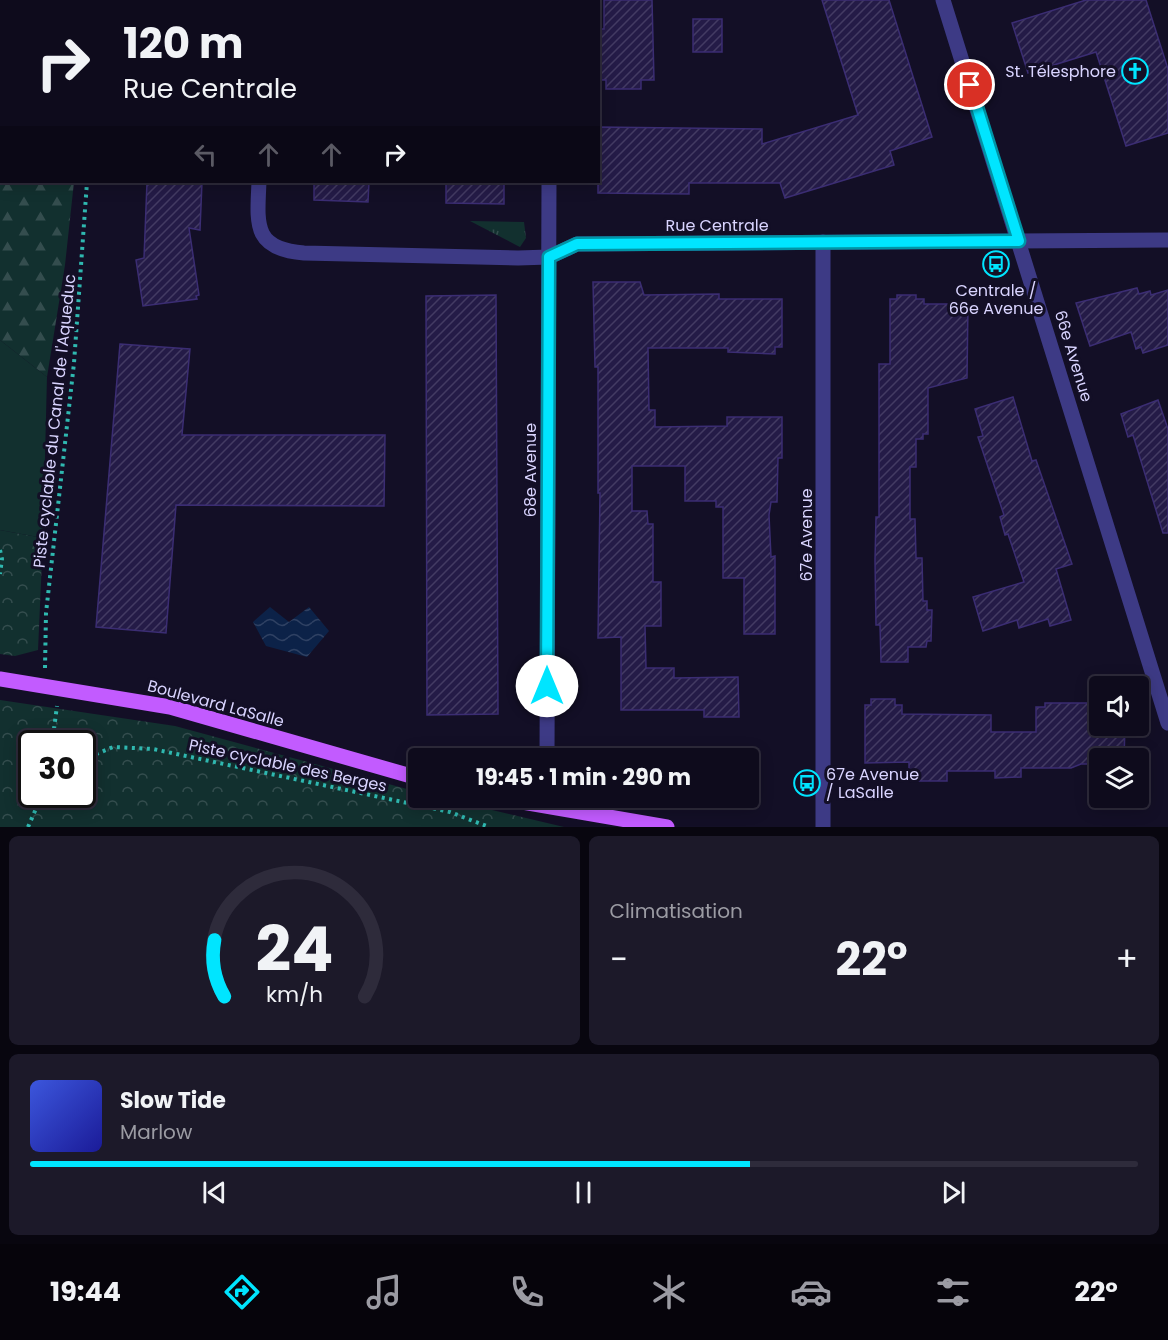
<!DOCTYPE html>
<html lang="fr">
<head>
<meta charset="utf-8">
<style>
  :root { --surface:#0e0b1c; --page:#1c1929; --text:#f1f3f6; --muted:#9b9ba3; --line:#2e2b3b; --accent:#00e5ff }
  body { margin:0; font-family:Poppins,sans-serif; background:var(--page); color:var(--text); height:100vh; display:flex; flex-direction:column; font-size:22px; white-space:nowrap }
  * { box-sizing:border-box; margin:0 }
  p { font-size:20px; color:var(--muted) }
  .icon { flex:none; width:33px; height:33px; fill:none; stroke:currentColor; stroke-width:2; stroke-linecap:round; stroke-linejoin:round }
  .map { position:relative; height:827px; overflow:hidden }
  .details { display:flex; flex-direction:column; gap:9px; padding:9px; background:#08060f; flex:1 }
  .details>* { flex:none }
  .guide { position:absolute; left:0px; top:0px; width:600px; height:183px; box-shadow:0 3px 15px #0003,0 0 0 2px var(--line); background:#0e0b1c; color:var(--text); overflow:hidden }
  .buttons { position:absolute; left:1089px; top:676px; display:grid; gap:12px }
  .buttons a { display:grid; place-items:center; width:60px; height:60px; border-radius:6px; background:var(--surface); box-shadow:0 3px 15px #0003,0 0 0 2px var(--line); font-size:30px }
  .speed { position:absolute; left:18px; top:730px; display:flex; gap:12px; font-size:30px; font-weight:700; text-align:center }
  .speed>* { display:grid; place-content:center; width:78px; height:78px; border-radius:50%; background:var(--surface); box-shadow:0 3px 15px #0003,0 0 0 2px var(--line); line-height:1 }
  .speed .limit { border:3px solid #111; border-radius:9px; background:#fff; color:#111 }
  .pin { position:absolute; display:grid; place-items:center; width:51px; height:51px; color:#fff; margin:-26px; border:3px solid #fff; border-radius:50%; box-shadow:0 2px 6px #0007 }
  .me { position:absolute; width:66px; margin:-33px; rotate:0deg; stroke-linejoin:round; filter:drop-shadow(0 0 4px #0008) }
  .turn { display:flex; align-items:center; gap:21px; height:126px; padding:0 24px; font-size:27px }
  .turn .icon { width:78px; height:78px; stroke-width:2.5 }
  .turn b { display:block; font-size:42px; line-height:51px }
  .lanes { display:flex; align-items:center; height:57px; padding:0 24px; background:#0003; justify-content:center; gap:30px; direction:ltr }
  .lanes .off { opacity:.35 }
  .big { font-size:45px; font-weight:700; line-height:1.1 }
  .details .widget { flex:1; display:flex; flex-direction:column; justify-content:center; gap:9px; min-width:0; padding:0 21px; border-radius:9px; background:var(--page) }
  .details .dial { align-items:center; gap:0 }
  .dial svg { height:156px; overflow:visible; fill:none; stroke:var(--line); stroke-width:7; stroke-linecap:round; text-anchor:middle }
  .dial text { fill:var(--text); stroke:none }
  .song { display:flex; align-items:center; gap:18px }
  .cover { width:72px; height:72px; border-radius:9px; background:linear-gradient(135deg,hsl(230 70% 55%),hsl(240 70% 35%)) }
  .played { height:6px; border-radius:3px; background:linear-gradient(90deg,var(--accent) 65%,var(--line) 65%) }
  .keys { display:flex; justify-content:space-around; direction:ltr }
  .heat { display:flex; justify-content:space-between; align-items:center; font-size:33px; direction:ltr }
  .details .tiles { flex:1; display:grid; gap:9px; grid-template-columns:1fr 1fr }
  .widget:last-child { grid-column:span 2 }
  .trip { position:absolute; left:408px; top:748px; width:351px; height:60px; border-radius:6px; background:var(--surface); box-shadow:0 3px 15px #0003,0 0 0 2px var(--line); font-weight:700; line-height:60px; text-align:center }
  .tab-bar { display:flex; height:96px; justify-content:space-around; align-items:center; background:#06040b; color:var(--muted) }
  .tab-bar .icon { width:42px; height:42px }
  .tab-bar .on { color:var(--accent) }
  .tab-bar b { font-size:27px; color:var(--text) }
  .map>svg:first-child { display:block }
</style>
</head>
<body>
<div class="map">
<svg width="1168" height="827" viewBox="0 0 1168 827">
  <defs>
    <pattern id="grass-tufts" width="24" height="20" patternUnits="userSpaceOnUse" patternTransform="scale(1.5)"><rect width="24" height="20" fill="#12302f"/><path d="M3 7l-1-3M5 7V3M7 7l1-3M15 17l-1-3M17 17v-4M19 17l1-3" fill="none" stroke="#344d4e"/></pattern>
    <pattern id="forest-firs" width="22" height="20" patternUnits="userSpaceOnUse" patternTransform="scale(1.5)"><rect width="22" height="20" fill="#12302f"/><path d="M5 1l3.5 6h-7zM16 11l3.5 6h-7z" fill="#344d4e"/></pattern>
    <pattern id="park-crowns" width="20" height="18" patternUnits="userSpaceOnUse" patternTransform="scale(1.5)"><rect width="20" height="18" fill="#12302f"/><path d="M2 6a3 3 0 1 1 6 0M12 15a3 3 0 1 1 6 0" fill="none" stroke="#344d4e"/></pattern>
    <pattern id="water-waves" width="16" height="10" patternUnits="userSpaceOnUse" patternTransform="scale(1.5)"><rect width="16" height="10" fill="#0c2248"/><path d="M0 5q4-4 8 0t8 0" fill="none" stroke="#2f4163"/></pattern>
    <pattern id="building-hatch" width="6" height="6" patternUnits="userSpaceOnUse" patternTransform="scale(1.5)"><rect width="6" height="6" fill="#241b47"/><path d="M-1 1l2-2M0 6l6-6M5 7l2-2" fill="none" stroke="#433b63"/></pattern>
  </defs>
  <rect width="100%" height="100%" fill="#130f26"/>
  <path fill="url(#grass-tufts)" d="M 470,221 L 524,222 L 526,238 L 520,247 L 516,245 Z"/>
  <path fill="url(#forest-firs)" d="M 0,0 L 92,0 L 2,2 L 2,182 L 74,182 L 65,265 L 47,377 L 0,340 Z"/>
  <g fill="url(#park-crowns)" fill-rule="evenodd">
    <path d="M 0,530 L 43,538 L 38,650 L 15,656 L 0,654 Z"/>
    <path d="M 0,700 L 175,726 L 418,792 L 418,798 L 441,798 L 564,827 L 0,827 ZM 32,744 L 82,744 L 82,795 L 32,795 Z"/>
  </g>
  <path fill="#12302f" d="M 0,340 L 47,377 L 43,538 L 0,530 Z"/>
  <path fill="url(#water-waves)" d="M 270,607 L 289,622 L 309,607 L 329,631 L 307,657 L 266,646 L 253,622 Z"/>
  <g fill="url(#building-hatch)" stroke="#3b2d73" stroke-width="1.5">
    <path d="M 604,0 L 652,0 L 654,80 L 641,80 L 641,89 L 606,89 L 606,80 L 600,80 L 600,29 L 604,29 Z"/>
    <path d="M 822,0 L 889,0 L 932,137 L 890,151 L 894,165 L 785,198 L 780,183 L 689,183 L 689,194 L 598,193 L 598,127 L 762,129 L 762,144 L 858,115 Z"/>
    <path d="M 1086,0 L 1146,0 L 1168,69 L 1168,133 L 1126,146 L 1096,52 L 1028,73 L 1012,23 Z"/>
    <rect x="693" y="19" width="29" height="33"/>
    <path d="M 147,182 L 202,182 L 200,230 L 189,228 L 199,295 L 196,296 L 197,299 L 143,306 L 136,260 L 144,258 Z"/>
    <path d="M 314,182 L 369,182 L 368,202 L 314,200 Z"/>
    <path d="M 446,182 L 504,182 L 504,204 L 446,203 Z"/>
    <path d="M 593,282 L 640,282 L 644,295 L 719,294 L 719,299 L 782,299 L 782,347 L 775,347 L 775,354 L 728,352 L 728,348 L 648,348 L 649,410 L 655,410 L 655,427 L 727,426 L 727,417 L 782,417 L 782,458 L 778,458 L 777,502 L 771,502 L 769,515 L 771,557 L 775,556 L 775,634 L 744,634 L 744,578 L 723,578 L 723,507 L 716,507 L 716,501 L 685,501 L 685,466 L 632,466 L 632,511 L 647,511 L 648,524 L 653,524 L 653,582 L 661,582 L 661,626 L 645,626 L 646,668 L 674,668 L 674,678 L 738,677 L 739,717 L 704,717 L 704,710 L 621,710 L 621,637 L 598,638 L 600,493 L 598,493 L 598,367 L 595,367 Z"/>
    <path d="M 1137,288 L 1139,294 L 1150,291 L 1151,295 L 1168,290 L 1168,345 L 1143,353 L 1141,347 L 1136,349 L 1131,332 L 1090,346 L 1076,303 Z"/>
    <path d="M 496,295 L 498,714 L 427,715 L 426,296 Z"/>
    <path d="M 897,295 L 916,295 L 916,299 L 924,299 L 924,304 L 968,304 L 967,378 L 928,388 L 928,434 L 923,434 L 923,439 L 916,439 L 916,467 L 910,467 L 910,519 L 915,519 L 916,558 L 922,558 L 923,601 L 927,601 L 927,610 L 932,610 L 931,641 L 927,641 L 926,647 L 908,647 L 908,662 L 881,662 L 880,625 L 876,625 L 875,560 L 876,517 L 879,517 L 879,364 L 890,364 L 890,299 L 897,299 Z"/>
    <path d="M 120,344 L 190,349 L 182,435 L 385,435 L 384,506 L 176,505 L 166,633 L 96,627 Z"/>
    <path d="M 1013,397 L 1032,461 L 1036,460 L 1072,564 L 1056,569 L 1071,620 L 1050,626 L 1048,619 L 1019,628 L 1017,620 L 983,631 L 973,597 L 1024,582 L 1008,534 L 1005,535 L 1000,517 L 1004,515 L 978,437 L 983,436 L 975,409 Z"/>
    <path d="M 1158,400 L 1168,429 L 1168,533 L 1163,533 L 1133,435 L 1128,437 L 1121,414 Z"/>
    <path d="M 871,699 L 895,699 L 895,705 L 902,705 L 902,714 L 991,715 L 991,732 L 1036,732 L 1036,707 L 1045,707 L 1045,703 L 1100,703 L 1100,726 L 1125,726 L 1124,759 L 1100,759 L 1100,764 L 1081,764 L 1071,768 L 1021,768 L 1021,777 L 995,778 L 995,771 L 947,771 L 947,781 L 909,781 L 909,762 L 865,763 L 865,705 L 871,705 Z"/>
  </g>
  <g fill="none" stroke-linecap="round" stroke-linejoin="round">
    <g stroke="#2fb8b0" stroke-width="4" stroke-dasharray="3 4.5" stroke-linecap="butt">
      <path d="M 103,2 L 103,0"/>
      <path d="M 0,550 L 2,559 L 0,574"/>
      <path d="M 45,668 L 46,613 L 74,363 L 87,182"/>
      <path d="M 52,744 L 57,706"/>
      <path d="M 82,760 L 113,747 L 153,749 L 450,812 L 489,827"/>
      <path d="M 28,827 L 42,795"/>
    </g>
    <g stroke="#3d3a85" stroke-width="15">
      <path d="M 548,0 L 548,2"/>
      <path d="M 943,0 L 1168,723"/>
      <path d="M 267,2 L 267,0"/>
      <path d="M 259,182 C 257,225 253,249 304,253 L 518,258 L 549,257 L 577,244 L 1168,240"/>
      <path d="M 547,759 L 549,182"/>
      <path d="M 823,827 L 823,242"/>
    </g>
    <g stroke="#c25bff" stroke-width="15">
      <path d="M 0,679 L 170,707 L 418,778"/>
      <path d="M 499,798 L 667,827"/>
    </g>
  </g>
  <g fill="none" stroke-linecap="round" stroke-linejoin="round">
    <g stroke="#0095a6" stroke-width="15">
      <path id="route" d="M 547,686 L 549,257 L 577,244 L 1019,241 L 970,85"/>
    </g>
    <use href="#route" stroke="#00e5ff" stroke-width="10"/>
  </g>
  <defs>
    <g id="church-ring" transform="scale(1.35)"><circle r="9.5" fill="#130f26" stroke="#00e5ff" stroke-width="1.5"/><path d="M-1.2-6h2.4v3.5h3.3v2.4h-3.3V6h-2.4V-.1h-3.3v-2.4h3.3Z" fill="#00e5ff"/></g>
    <g id="bus-ring" transform="scale(1.35)"><circle r="9.5" fill="#130f26" stroke="#00e5ff" stroke-width="1.5"/><path d="M-5-6H5V4H4V6H2V4H-2V6H-4V4H-5ZM-3.5-4V0h7V-4ZM-3.5 1.2v1.5H-2V1.2ZM2 1.2v1.5H3.5V1.2Z" fill="#00e5ff"/></g>
  </defs>
  <g fill-rule="evenodd">
    <use href="#church-ring" x="1135" y="71"/>
    <use href="#bus-ring" x="996" y="264"/>
    <use href="#bus-ring" x="807" y="783"/>
  </g>
  <g text-anchor="middle" stroke-width="6" stroke-linejoin="round" paint-order="stroke">
    <g font-size="16" fill="#d9d4ff" stroke="#130f26" text-anchor="end">
      <text x="1116" y="77">St. Télesphore</text>
      <text x="996" y="296" text-anchor="middle">Centrale /<tspan x="996" dy="18">66e Avenue</tspan></text>
      <text x="826" y="780" text-anchor="start">67e Avenue<tspan x="826" dy="18">/ LaSalle</tspan></text>
    </g>
    <g font-size="16" fill="#d9d4ff" stroke="#130f26">
      <text x="717" y="231">Rue Centrale</text>
      <text transform="translate(1074 356) rotate(73)" y="6">66e Avenue</text>
      <text transform="translate(54 421) rotate(-84)" y="6">Piste cyclable du Canal de l'Aqueduc</text>
      <text transform="translate(530 470) rotate(-90)" y="6">68e Avenue</text>
      <text transform="translate(806 535) rotate(-90)" y="6">67e Avenue</text>
      <text transform="translate(216 703) rotate(15)" y="6">Boulevard LaSalle</text>
      <text transform="translate(288 765) rotate(12)" y="6">Piste cyclable des Berges</text>
    </g>
  </g>
</svg>
<div class="buttons">
<a><svg class="icon" aria-label="sound" viewBox="0 0 24 24"><path d="M4 9h4l5-4v14l-5-4H4zM17 9q2 3 0 6"/></svg></a>
<a><svg class="icon" aria-label="layers" viewBox="0 0 24 24"><path d="M12 4l9 5-9 5-9-5zM3 14l9 5 9-5"/></svg></a>
</div>
<div class="speed"><div class="limit">30</div></div>
<div class="pin" style="left:970px;top:85px;background:#d93025"><svg class="icon" aria-label="arrive" viewBox="0 0 24 24"><path d="M6 21V4h12l-3 4 3 4H6"/></svg></div>
<svg class="me" style="left:547px;top:686px" viewBox="-20 -20 40 40"><circle r="19" fill="#fff"/><path d="M0-13L10 11 0 6-10 11z" fill="#00e5ff"/></svg>
<div class="trip">19:45 · 1 min · 290 m</div>
<div class="guide">
<div class="turn"><svg class="icon" aria-label="right" viewBox="0 0 24 24"><path d="M7 20v-9h11M14 6l5 5-5 5"/></svg><div><b>120 m</b>Rue Centrale</div></div>
<div class="lanes"><svg class="icon off" aria-label="left" viewBox="0 0 24 24"><path d="M17 20v-9H6M10 6l-5 5 5 5"/></svg><svg class="icon off" aria-label="ahead" viewBox="0 0 24 24"><path d="M12 20V5M6 11l6-6 6 6"/></svg><svg class="icon off" aria-label="ahead" viewBox="0 0 24 24"><path d="M12 20V5M6 11l6-6 6 6"/></svg><svg class="icon" aria-label="right" viewBox="0 0 24 24"><path d="M7 20v-9h11M14 6l5 5-5 5"/></svg></div>
</div>
</div>
<section class="details">
<div class="tiles">
<div class="widget dial"><svg viewBox="0 0 100 80">
<path d="M14 69A42 42 0 1 1 86 69"/>
<path d="M14 69A42 42 0 0 1 9 40" stroke="#00e5ff"/>
<text x="50" y="56" font-size="32" font-weight="700">24</text>
<text x="50" y="72" font-size="11">km/h</text>
</svg></div>
<div class="widget"><p>Climatisation</p>
<div class="heat"><a>−</a><b class="big">22°</b><a>+</a></div>
</div>
<div class="widget">
<div class="song"><i class="cover"></i><div><b>Slow Tide</b><p>Marlow</p></div></div>
<div class="played"></div>
<div class="keys"><svg class="icon" aria-label="previous" viewBox="0 0 24 24"><path d="M18 5L8 12l10 7zM5 5v14"/></svg><svg class="icon" aria-label="pause" viewBox="0 0 24 24"><path d="M8 5v14M16 5v14"/></svg><svg class="icon" aria-label="next" viewBox="0 0 24 24"><path d="M6 5l10 7-10 7zM19 5v14"/></svg></div>
</div>
</div>
</section>
<nav class="tab-bar">
<b>19:44</b>
<svg class="icon on" aria-label="directions" viewBox="0 0 24 24"><path d="M12 3l9 9-9 9-9-9zM9 14v-3h6M13 9l2 2-2 2"/></svg>
<svg class="icon" aria-label="music" viewBox="0 0 24 24"><path d="M9 18V5l10-2v13"/><circle cx="6" cy="18" r="3"/><circle cx="16" cy="16" r="3"/></svg>
<svg class="icon" aria-label="phone" viewBox="0 0 24 24"><path d="M5 4h4l2 5-3 2q2 4 5 5l2-3 5 2v4C11 20 4 13 5 4z"/></svg>
<svg class="icon" aria-label="climate" viewBox="0 0 24 24"><path d="M12 3v18M4 7l16 10M4 17L20 7"/></svg>
<svg class="icon" aria-label="car" viewBox="0 0 24 24"><path d="M5 17H2v-5l4-1 3-4h7l3 4 3 1v5h-3M9 17h6M6 11h13"/><circle cx="7" cy="17" r="2"/><circle cx="17" cy="17" r="2"/></svg>
<svg class="icon" aria-label="filters" viewBox="0 0 24 24"><path d="M4 7h16M4 17h16"/><circle cx="9" cy="7" r="2"/><circle cx="15" cy="17" r="2"/></svg>
<b>22°</b>
</nav>
</body>
</html>
